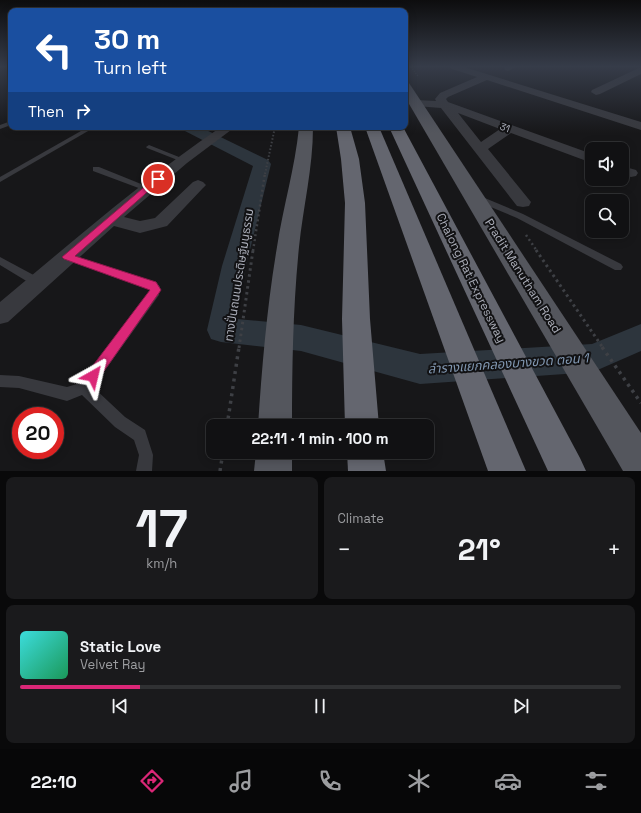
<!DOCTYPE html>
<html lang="en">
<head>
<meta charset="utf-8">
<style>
  :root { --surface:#111113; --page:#1a1a1c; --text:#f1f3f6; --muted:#9c9da0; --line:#303133; --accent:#db2777 }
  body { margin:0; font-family:"Space Grotesk","Noto Sans Thai",sans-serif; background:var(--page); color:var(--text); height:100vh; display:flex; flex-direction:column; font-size:15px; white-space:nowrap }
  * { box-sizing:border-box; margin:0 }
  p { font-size:13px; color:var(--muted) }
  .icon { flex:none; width:22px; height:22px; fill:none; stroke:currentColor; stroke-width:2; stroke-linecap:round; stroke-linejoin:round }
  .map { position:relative; height:471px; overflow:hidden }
  .side { display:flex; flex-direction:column; gap:6px; padding:6px; background:#09090a; flex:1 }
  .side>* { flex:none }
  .guide { position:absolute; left:8px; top:8px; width:400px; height:122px; border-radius:8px; box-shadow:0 2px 10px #0003,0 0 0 1px var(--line); background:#1a4fa0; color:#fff; overflow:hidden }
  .controls { position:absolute; left:585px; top:142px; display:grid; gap:8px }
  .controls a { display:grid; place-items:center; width:44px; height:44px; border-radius:8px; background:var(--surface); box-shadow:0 2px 10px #0003,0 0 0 1px var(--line); font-size:20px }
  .speed { position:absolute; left:12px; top:407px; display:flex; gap:8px; font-size:20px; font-weight:700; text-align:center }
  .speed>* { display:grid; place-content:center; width:52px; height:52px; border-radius:50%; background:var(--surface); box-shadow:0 2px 10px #0003,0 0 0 1px var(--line); line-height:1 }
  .speed .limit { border:6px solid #d22; background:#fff; color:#111 }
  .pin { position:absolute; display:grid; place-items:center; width:34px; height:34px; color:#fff; margin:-17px; border:2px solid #fff; border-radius:50%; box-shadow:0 1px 4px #0007 }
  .me { position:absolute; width:44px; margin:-22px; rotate:37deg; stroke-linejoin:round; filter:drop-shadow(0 0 3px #0008) }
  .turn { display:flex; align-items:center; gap:14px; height:84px; padding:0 20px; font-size:18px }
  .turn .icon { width:52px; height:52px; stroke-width:2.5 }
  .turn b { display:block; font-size:28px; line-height:34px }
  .then { display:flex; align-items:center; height:38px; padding:0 20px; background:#0003; gap:8px; font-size:15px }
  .big { font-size:30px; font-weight:700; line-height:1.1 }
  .side .widget { flex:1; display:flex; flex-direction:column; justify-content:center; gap:6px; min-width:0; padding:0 14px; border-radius:8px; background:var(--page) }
  .side .dial { align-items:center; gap:0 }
  .dial b { font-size:52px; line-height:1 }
  .song { display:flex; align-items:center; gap:12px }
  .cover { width:48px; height:48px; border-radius:6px; background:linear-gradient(135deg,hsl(180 70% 55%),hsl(150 70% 35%)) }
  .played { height:4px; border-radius:2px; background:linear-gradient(90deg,var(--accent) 20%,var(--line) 20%) }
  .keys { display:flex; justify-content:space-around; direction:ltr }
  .heat { display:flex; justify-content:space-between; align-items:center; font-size:22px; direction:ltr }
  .side .tiles { flex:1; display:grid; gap:6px; grid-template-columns:1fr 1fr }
  .widget:last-child { grid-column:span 2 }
  .trip { position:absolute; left:206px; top:419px; width:228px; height:40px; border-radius:8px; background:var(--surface); box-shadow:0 2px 10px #0003,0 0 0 1px var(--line); font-weight:700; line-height:40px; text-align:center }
  .tabs { display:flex; height:64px; justify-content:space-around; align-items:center; background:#070708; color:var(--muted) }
  .tabs .icon { width:28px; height:28px }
  .tabs .current { color:var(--accent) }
  .tabs b { font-size:18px; color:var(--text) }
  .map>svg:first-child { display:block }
</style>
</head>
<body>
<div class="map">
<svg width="641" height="471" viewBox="0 0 641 471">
  <rect width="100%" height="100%" fill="#171719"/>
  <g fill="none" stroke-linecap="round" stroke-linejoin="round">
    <path fill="#2d353d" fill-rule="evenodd" d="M 181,127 L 200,127 L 268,160 L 271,164 L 246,266 L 237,319 L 301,325 L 420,354 L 592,344 L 641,324 L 641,351 L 593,372 L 420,384 L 301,351 L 221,342 L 211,339 L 207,330 L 222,266 L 253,166 L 183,130 Z"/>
    <path stroke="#3e4045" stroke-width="1.5" stroke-dasharray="1 1.5" stroke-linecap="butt" d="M 411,67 L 418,76"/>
    <path stroke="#3e4045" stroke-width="2" stroke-dasharray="1.5 2" stroke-linecap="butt" d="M 265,174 L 275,127"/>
    <g stroke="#3e4045" stroke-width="2.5" stroke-dasharray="2 3" stroke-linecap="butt">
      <path d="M 526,235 L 537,251"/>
      <path d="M 253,251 L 265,173"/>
    </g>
    <g stroke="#3e4045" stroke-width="3" stroke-dasharray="2.5 3.5" stroke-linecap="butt">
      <path d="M 536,250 L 603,348"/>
      <path d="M 239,348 L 253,250"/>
    </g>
    <g stroke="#3e4045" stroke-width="3.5" stroke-dasharray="3 4.5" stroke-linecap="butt">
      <path d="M 602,347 L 641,403"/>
      <path d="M 227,426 L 239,347"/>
      <path d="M 220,471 L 223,452"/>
    </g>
    <g fill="#38393e" fill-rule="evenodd">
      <path d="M 11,121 L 11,125 L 0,129 L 0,125 Z"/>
      <path d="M 88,127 L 95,127 L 0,182 L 0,177 Z"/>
      <path d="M 149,145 L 184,159 L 186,160 L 184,161 L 180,161 L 147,148 L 146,147 Z"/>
      <path d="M 93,167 L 99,167 L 151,188 L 147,190 L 144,190 L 93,171 Z"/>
      <path d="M 474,196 L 480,196 L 523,214 L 621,264 L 623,267 L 621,270 L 615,270 L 517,218 L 474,200 L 473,198 Z"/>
      <path d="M 67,254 L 156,282 L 160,287 L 159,295 L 93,387 L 125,417 L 145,430 L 153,455 L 152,471 L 136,471 L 139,455 L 134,440 L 115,427 L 82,395 L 67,401 L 19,388 L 0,387 L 0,375 L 19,376 L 67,387 L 80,383 L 150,291 L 148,288 L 64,259 L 62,257 L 64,255 Z"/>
      <path d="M 0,257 L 41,279 L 42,282 L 41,285 L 37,286 L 33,285 L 0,265 Z"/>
    </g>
    <g fill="#38393e" fill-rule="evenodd">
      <path d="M 450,67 L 464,67 L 641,122 L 641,130 L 487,80 L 448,97 L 446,99 L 448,102 L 592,154 L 592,163 L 511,133 L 488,149 L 531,202 L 529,206 L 523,207 L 517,206 L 441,108 L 416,106 L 411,103 L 416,100 L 436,101 L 435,99 L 440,93 L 477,77 L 452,69 ZM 458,113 L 500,129 L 481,142 Z"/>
      <path d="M 504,67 L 516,67 L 508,71 L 505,70 Z"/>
      <path d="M 641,67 L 641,74 L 600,94 L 596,95 L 591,92 L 592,90 Z"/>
      <path d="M 221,127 L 235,127 L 187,163 L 124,217 L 140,221 L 155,218 L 193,182 L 198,180 L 203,182 L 206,185 L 203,188 L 167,226 L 140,233 L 114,226 L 8,322 L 0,324 L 0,302 C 72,242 143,180 221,127 Z"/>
      <path d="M 622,166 L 636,170 L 638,173 L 636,176 L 631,177 L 622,175 Z"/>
    </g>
    <g fill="#54565d" fill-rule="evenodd">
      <path d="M 405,82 L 409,83 L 411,86 L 641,433 L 641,471 L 623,471 L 405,97 Z"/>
      <path d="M 299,127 L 313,127 C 313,168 303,207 299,247 C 293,307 292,366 292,426 L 258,426 C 262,366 267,306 277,247 C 283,207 295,168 299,127 Z"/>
      <path d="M 256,452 L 292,452 L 292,471 L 254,471 Z"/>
    </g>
    <g fill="#64666f" fill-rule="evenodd">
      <path d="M 336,127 L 350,127 L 359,159 L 365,203 L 370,319 L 379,426 L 345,426 L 342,319 L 345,203 L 341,159 Z"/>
      <path d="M 365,127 L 379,127 L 526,471 L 488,471 Z"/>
      <path d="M 389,127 L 403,127 L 580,458 L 586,471 L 548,471 Z"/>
      <path d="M 347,452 L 383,452 L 386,471 L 348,471 Z"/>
    </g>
  </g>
  <linearGradient id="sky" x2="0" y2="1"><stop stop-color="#0d0d0e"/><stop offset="0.5" stop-color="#363c49"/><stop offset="1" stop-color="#363c49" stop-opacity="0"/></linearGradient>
  <rect width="641" height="133" fill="url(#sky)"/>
  <path fill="#db2777" stroke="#8e194d" d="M 156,177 L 158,177 L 162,179 L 75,256 L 156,282 L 161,290 L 97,381 L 93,382 L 88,381 L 86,376 L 88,372 L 150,290 L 64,259 L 62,257 Z"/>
  <g text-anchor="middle" stroke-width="4" stroke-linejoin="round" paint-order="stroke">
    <g font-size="10" fill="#aaadb8" stroke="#121214">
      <text transform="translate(505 127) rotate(20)" y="4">31</text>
    </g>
    <g font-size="12" fill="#aaadb8" stroke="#121214">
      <text transform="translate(239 275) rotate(-81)" y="4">ทางปั่นถนนประดิษฐ์มนูธรรม</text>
      <text transform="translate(523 276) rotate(58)" y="4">Pradit Manutham Road</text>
      <text transform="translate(471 278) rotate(64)" y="4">Chalong Rat Expressway</text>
    </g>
    <g font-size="13" font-style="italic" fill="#8298b2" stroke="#121214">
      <text transform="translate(508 363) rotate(-4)" y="5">ลำรางแยกคลองบางขวด ตอน 1</text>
    </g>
  </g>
</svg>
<div class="controls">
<a><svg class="icon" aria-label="sound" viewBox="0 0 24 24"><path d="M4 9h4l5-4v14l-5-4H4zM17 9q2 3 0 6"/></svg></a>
<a><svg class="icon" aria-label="search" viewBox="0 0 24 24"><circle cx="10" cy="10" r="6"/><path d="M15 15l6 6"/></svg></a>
</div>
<div class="speed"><div class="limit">20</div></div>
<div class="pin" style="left:158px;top:179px;background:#d93025"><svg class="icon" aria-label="arrive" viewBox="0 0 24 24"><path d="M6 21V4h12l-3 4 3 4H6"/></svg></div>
<svg class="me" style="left:93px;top:376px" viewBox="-20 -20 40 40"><path d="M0-17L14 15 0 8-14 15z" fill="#db2777" stroke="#fff" stroke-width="4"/></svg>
<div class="trip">22:11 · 1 min · 100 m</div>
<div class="guide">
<div class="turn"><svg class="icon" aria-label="left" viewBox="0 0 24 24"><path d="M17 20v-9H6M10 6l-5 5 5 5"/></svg><div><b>30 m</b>Turn left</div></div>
<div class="then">Then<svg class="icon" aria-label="right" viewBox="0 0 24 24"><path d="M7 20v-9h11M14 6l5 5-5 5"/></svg></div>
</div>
</div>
<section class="side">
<div class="tiles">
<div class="widget dial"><b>17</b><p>km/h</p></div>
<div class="widget"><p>Climate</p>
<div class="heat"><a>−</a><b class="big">21°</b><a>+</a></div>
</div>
<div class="widget">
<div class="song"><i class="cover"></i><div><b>Static Love</b><p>Velvet Ray</p></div></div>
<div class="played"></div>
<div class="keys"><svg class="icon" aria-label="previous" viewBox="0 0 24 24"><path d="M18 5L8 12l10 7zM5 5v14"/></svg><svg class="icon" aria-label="pause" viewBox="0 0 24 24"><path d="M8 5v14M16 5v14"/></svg><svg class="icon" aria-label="next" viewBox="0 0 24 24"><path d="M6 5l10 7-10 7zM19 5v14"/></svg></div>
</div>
</div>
</section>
<nav class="tabs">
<b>22:10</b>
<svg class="icon current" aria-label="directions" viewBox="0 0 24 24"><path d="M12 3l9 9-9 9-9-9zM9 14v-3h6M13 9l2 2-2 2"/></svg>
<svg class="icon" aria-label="music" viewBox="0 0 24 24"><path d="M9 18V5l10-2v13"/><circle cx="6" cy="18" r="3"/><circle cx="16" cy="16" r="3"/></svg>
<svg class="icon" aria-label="phone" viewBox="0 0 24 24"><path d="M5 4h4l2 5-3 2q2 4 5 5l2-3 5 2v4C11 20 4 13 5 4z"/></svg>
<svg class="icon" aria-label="climate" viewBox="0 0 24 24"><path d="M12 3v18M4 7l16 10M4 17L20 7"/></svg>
<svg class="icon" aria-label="car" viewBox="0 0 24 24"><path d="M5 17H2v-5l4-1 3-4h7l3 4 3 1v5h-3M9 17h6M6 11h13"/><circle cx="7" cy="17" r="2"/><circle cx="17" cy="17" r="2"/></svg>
<svg class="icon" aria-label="filters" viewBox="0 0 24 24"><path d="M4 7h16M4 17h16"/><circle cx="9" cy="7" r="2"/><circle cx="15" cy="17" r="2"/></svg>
</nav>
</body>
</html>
